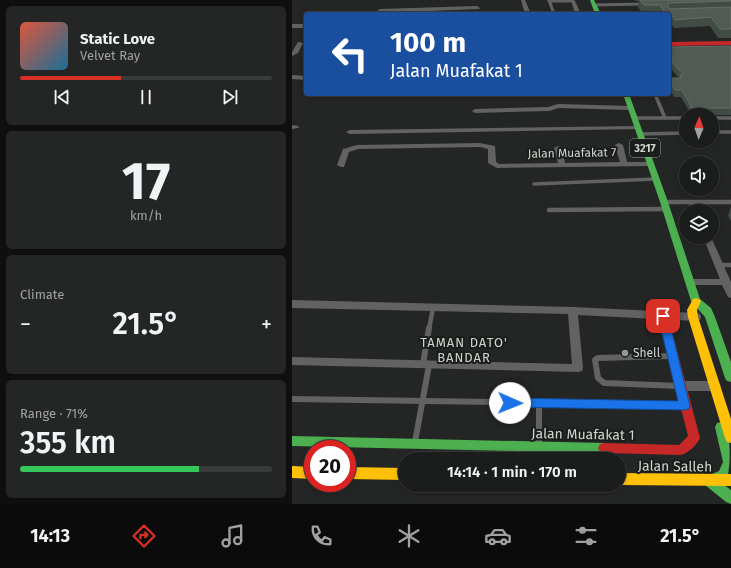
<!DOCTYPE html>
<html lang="en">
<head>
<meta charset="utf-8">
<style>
  :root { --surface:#1b1c1c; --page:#242525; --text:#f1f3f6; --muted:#a0a1a3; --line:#393a3b; --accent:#d93025 }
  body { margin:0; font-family:"Fira Sans",sans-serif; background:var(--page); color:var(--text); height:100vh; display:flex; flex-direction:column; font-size:15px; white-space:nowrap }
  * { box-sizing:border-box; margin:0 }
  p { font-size:13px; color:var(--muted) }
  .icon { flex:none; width:22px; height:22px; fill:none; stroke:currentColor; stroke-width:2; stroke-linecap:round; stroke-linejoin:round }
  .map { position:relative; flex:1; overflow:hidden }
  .panel { display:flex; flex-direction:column; gap:6px; padding:6px; background:#0f0f0f; width:292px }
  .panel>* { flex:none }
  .top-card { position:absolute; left:12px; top:12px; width:367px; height:84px; border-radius:4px; box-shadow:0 2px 6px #0003,0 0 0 1px var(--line); background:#1a4fa0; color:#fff; overflow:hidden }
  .needle { width:26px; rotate:2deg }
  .buttons { position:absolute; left:387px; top:108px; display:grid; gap:8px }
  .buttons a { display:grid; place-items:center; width:40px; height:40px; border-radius:50%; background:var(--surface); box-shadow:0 2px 6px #0003,0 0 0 1px var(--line); font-size:20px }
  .speed { position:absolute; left:12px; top:440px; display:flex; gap:8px; font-size:20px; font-weight:700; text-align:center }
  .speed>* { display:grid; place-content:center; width:52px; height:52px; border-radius:50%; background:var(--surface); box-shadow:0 2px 6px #0003,0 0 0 1px var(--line); line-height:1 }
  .speed .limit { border:6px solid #d22; background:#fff; color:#111 }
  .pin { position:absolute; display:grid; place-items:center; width:34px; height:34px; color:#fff; margin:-17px; border-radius:8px; box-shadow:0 2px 6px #0006 }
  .me { position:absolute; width:44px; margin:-22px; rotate:91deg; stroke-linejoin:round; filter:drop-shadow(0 0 3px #0008) }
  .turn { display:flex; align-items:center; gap:14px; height:84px; padding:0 20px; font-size:18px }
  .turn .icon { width:52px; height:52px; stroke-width:2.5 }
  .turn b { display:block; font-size:28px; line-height:34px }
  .big { font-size:30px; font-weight:600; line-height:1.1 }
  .panel .tile { flex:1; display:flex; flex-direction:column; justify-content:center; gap:6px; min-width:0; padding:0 14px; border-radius:6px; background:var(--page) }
  .panel .dial { align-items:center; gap:0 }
  .dial b { font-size:52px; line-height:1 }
  .song { display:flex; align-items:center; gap:12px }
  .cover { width:48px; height:48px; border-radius:6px; background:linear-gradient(135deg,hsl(10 70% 55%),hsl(200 70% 35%)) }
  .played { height:4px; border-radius:2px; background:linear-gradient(90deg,var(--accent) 40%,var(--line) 40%) }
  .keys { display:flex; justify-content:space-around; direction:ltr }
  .heat { display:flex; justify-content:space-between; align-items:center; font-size:22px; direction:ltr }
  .charge { height:6px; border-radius:3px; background:linear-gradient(90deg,#34c759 71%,var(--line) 0) }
  .trip { position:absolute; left:106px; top:452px; width:228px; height:40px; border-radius:20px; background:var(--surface); box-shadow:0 2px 6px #0003,0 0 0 1px var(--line); font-weight:600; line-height:40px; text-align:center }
  .menu { display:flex; height:64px; justify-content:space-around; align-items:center; background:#0b0b0b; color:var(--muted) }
  .menu .icon { width:28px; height:28px }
  .menu .current { color:var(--accent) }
  .menu b { font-size:18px; color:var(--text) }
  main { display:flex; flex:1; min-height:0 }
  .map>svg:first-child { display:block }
</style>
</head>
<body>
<main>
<section class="panel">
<div class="tile">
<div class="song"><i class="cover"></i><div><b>Static Love</b><p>Velvet Ray</p></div></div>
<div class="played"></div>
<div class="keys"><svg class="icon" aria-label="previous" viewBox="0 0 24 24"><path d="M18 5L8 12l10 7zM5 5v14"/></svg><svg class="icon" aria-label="pause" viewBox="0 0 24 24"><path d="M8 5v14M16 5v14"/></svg><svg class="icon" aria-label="next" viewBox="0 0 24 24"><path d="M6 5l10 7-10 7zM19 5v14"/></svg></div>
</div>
<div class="tile dial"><b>17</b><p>km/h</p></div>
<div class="tile"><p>Climate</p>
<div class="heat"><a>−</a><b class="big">21.5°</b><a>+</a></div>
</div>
<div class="tile"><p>Range · 71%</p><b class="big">355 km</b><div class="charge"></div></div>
</section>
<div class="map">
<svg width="439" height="504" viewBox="0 0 439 504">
  <rect width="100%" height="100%" fill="#242625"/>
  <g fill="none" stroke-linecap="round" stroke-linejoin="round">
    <g stroke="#616261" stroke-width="3">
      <path d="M 257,0 L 262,14"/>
      <path d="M 257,1 L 281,1"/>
      <path d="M 302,5 L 352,4"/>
    </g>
    <g stroke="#616261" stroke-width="3.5">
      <path d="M 363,94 L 373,118 L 394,118"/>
      <path d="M 343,118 L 373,118"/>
      <path d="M 420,118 L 439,118"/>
      <path d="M 420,132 L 439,132"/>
      <path d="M 348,134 L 394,133"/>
      <path d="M 242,184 L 364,179"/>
    </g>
    <g stroke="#616261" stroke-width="4.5">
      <path d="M 372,202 L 439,202"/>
      <path d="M 257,210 L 373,209"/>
      <path d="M 427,265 L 439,265"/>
      <path d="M 137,329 L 141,308"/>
    </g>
    <g stroke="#616261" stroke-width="6">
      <path d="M 378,356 L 306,358 L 303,360 L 306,378 L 312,383 L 387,386"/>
      <path d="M 131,364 L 137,328"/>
      <path d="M 0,399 L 391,405"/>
      <path d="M 247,404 L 247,444"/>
      <path d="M 123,442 L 137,365"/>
    </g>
    <g fill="#616261" fill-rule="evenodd">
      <path d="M 229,0 L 233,0 L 239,14 L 233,14 Z"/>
      <path d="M 279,0 L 283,1 L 289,14 L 283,14 Z"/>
      <path d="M 185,6 L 188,8 L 187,9 L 88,13 L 85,11 L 88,9 Z"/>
      <rect x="0" y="24" width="14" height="4"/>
      <path d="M 6,42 L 11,43 L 6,53 L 0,56 L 0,52 Z"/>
      <path d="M 0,75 L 14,76 L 14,80 L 0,79 Z"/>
      <path d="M 31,94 L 57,94 C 52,98 36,98 31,94 Z"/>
      <path d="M 266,104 L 339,106 L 342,108 L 339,110 L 267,108 L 257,111 L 183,113 L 180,111 L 183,109 L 256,107 Z"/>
      <path d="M 0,125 L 6,126 L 7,127 L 6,128 L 0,129 Z"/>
      <path d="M 346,126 L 349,128 L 348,129 L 58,134 L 54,132 L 58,130 Z"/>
      <path d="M 188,143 L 203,146 L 204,162 L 207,164 L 266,163 L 262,148 L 266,146 L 270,148 L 273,163 L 328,162 L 323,145 L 327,143 L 331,145 L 335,162 L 358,162 L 362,164 L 358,166 L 205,168 L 196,163 L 196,149 L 188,147 L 66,149 L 57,152 L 52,167 L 49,167 L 45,165 L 51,149 L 65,145 Z"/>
      <path d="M 398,201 L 404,201 L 409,211 L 401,211 L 397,203 Z"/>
      <path d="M 411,237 L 419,237 L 439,282 L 439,298 L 436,297 L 430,285 L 398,285 L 393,282 L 398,279 L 428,279 Z"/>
      <path d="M 0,300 L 281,307 L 404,313 L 408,314 L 409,317 L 408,320 L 404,321 L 286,315 L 291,368 L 290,371 L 286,372 L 0,365 L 0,357 L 280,364 L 276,314 L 0,308 Z"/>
      <path d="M 387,381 L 423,381 L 427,383 L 429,386 L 427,389 L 423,391 L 387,391 L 383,389 L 381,386 L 383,383 Z"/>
    </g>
    <g fill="#4caf50" fill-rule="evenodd">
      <path d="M 298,0 L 302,0 L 309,14 L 303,14 Z"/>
      <path d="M 331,94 L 337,94 L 376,202 L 408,299 L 419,308 L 423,317 L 439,362 L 439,382 L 435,381 L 433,378 L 413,317 L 399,301 L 368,202 Z"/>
      <path d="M 429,422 L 433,423 C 439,439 439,464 435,479 L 428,482 L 439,490 L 439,504 L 434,502 L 413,485 L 411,481 L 413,477 L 427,471 L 431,462 L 423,427 L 425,423 Z"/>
      <path d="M 0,436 L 312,443 L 316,444 L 318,448 L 316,452 L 312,453 L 0,446 Z"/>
    </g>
    <g fill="#ffc107" fill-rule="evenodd">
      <path d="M 404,298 L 407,299 L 409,301 L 405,310 L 406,317 L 439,419 L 439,443 L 435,442 L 433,438 L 396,317 L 395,310 L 401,299 Z"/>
      <path d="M 0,466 L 21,467 L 21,479 L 0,478 Z"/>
      <path d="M 55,467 L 113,468 L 113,480 L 55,479 Z"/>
      <path d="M 327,473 L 439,474 L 439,486 L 327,485 Z"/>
    </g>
    <g fill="#c62828" fill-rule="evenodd">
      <path d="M 439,41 L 439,45 L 377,46 L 377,42 Z"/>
      <path d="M 371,312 L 375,313 L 376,316 L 408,438 C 405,445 396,453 389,455 L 312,453 L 308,452 L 306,448 L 308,444 L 312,443 L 387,445 L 396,436 L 366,316 L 367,313 Z"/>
    </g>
  </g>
  <g fill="#414c44">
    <path d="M 343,0 L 439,0 L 439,38 L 426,38 L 418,26 L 382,28 L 379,24 L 377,24 L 377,14 L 367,14 L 366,13 L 351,14 L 346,7 L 347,1 L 343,1 Z"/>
    <path d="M 439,46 L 439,115 L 397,115 L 397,111 L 389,97 L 382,97 L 377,88 L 377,78 L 387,78 L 377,66 L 377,47 Z"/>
    <path d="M 439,207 L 439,221 L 436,216 Z"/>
  </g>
  <g fill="#515b53" stroke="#656e67">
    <path d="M 348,0 L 439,0 L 439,1 L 377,3 L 375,6 L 378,9 L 439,7 L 439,29 L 428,29 L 419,17 L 383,20 L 380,15 L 377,16 L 377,14 L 374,14 L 368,5 L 352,5 Z"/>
    <path d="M 439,46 L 439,108 L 399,108 L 398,104 L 390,90 L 383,90 L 377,79 L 377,78 L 389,78 L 388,75 L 392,75 L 377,59 L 377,47 Z"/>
  </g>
  <path fill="#1a73e8" stroke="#114b97" d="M 371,312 L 376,316 L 398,406 L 397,409 L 392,410 L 214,407 L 212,403 L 214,400 L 218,398 L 386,401 L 366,316 Z"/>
  <circle fill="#959795" stroke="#1a1e1a" stroke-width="1.5" cx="333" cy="353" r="4"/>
  <g text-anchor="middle" stroke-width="4" stroke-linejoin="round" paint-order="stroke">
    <rect fill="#1a1e1a" stroke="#9b9d9b" stroke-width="1" x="338" y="139" width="30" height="18" rx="3"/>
    <g font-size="11" font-weight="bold" fill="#d2d4d2">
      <text x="353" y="152">3217</text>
    </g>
    <g font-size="12" fill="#d2d4d2" stroke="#1a1e1a">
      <text transform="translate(280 153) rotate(-1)" y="4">Jalan Muafakat 7</text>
    </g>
    <g font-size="12" fill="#d2d4d2" stroke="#1a1e1a" text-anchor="start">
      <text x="341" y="357">Shell</text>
    </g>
    <g font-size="13" letter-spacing="1" fill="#d2d4d2" stroke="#1a1e1a">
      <text x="172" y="347">TAMAN DATO'<tspan x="172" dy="15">BANDAR</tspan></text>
    </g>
    <g font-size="14" fill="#d2d4d2" stroke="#1a1e1a">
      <text transform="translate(291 434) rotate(1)" y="5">Jalan Muafakat 1</text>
      <text transform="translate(383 466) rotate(1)" y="5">Jalan Salleh</text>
    </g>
  </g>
</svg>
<div class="buttons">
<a><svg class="needle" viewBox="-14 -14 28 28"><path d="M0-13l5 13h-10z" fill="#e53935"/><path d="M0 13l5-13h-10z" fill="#a0a1a3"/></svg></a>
<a><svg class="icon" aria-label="sound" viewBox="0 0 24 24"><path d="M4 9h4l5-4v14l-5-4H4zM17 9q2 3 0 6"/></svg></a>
<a><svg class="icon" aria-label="layers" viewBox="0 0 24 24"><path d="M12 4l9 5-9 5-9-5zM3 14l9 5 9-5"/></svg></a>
</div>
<div class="speed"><div class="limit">20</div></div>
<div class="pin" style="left:371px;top:316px;background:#d93025"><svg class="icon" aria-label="arrive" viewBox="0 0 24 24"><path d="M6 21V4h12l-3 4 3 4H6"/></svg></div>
<svg class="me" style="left:218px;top:403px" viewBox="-20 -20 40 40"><circle r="19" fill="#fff"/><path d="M0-13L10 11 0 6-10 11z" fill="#1a73e8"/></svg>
<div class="trip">14:14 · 1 min · 170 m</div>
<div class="top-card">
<div class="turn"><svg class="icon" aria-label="left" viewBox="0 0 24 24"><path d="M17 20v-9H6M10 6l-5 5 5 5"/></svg><div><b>100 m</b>Jalan Muafakat 1</div></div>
</div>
</div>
</main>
<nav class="menu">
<b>14:13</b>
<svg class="icon current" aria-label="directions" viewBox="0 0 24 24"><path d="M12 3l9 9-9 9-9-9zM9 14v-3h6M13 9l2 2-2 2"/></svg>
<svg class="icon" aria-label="music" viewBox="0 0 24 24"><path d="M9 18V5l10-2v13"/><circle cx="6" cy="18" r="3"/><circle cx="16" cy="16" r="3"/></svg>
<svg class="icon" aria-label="phone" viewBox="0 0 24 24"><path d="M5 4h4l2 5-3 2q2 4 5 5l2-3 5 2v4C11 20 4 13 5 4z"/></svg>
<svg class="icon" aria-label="climate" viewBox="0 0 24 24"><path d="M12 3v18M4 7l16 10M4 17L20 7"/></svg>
<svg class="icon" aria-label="car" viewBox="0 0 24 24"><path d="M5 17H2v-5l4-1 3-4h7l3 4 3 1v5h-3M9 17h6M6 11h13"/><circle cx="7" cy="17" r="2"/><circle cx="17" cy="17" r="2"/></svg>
<svg class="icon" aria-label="filters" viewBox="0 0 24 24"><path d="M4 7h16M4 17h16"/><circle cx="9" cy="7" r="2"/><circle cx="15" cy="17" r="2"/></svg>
<b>21.5°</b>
</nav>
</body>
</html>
